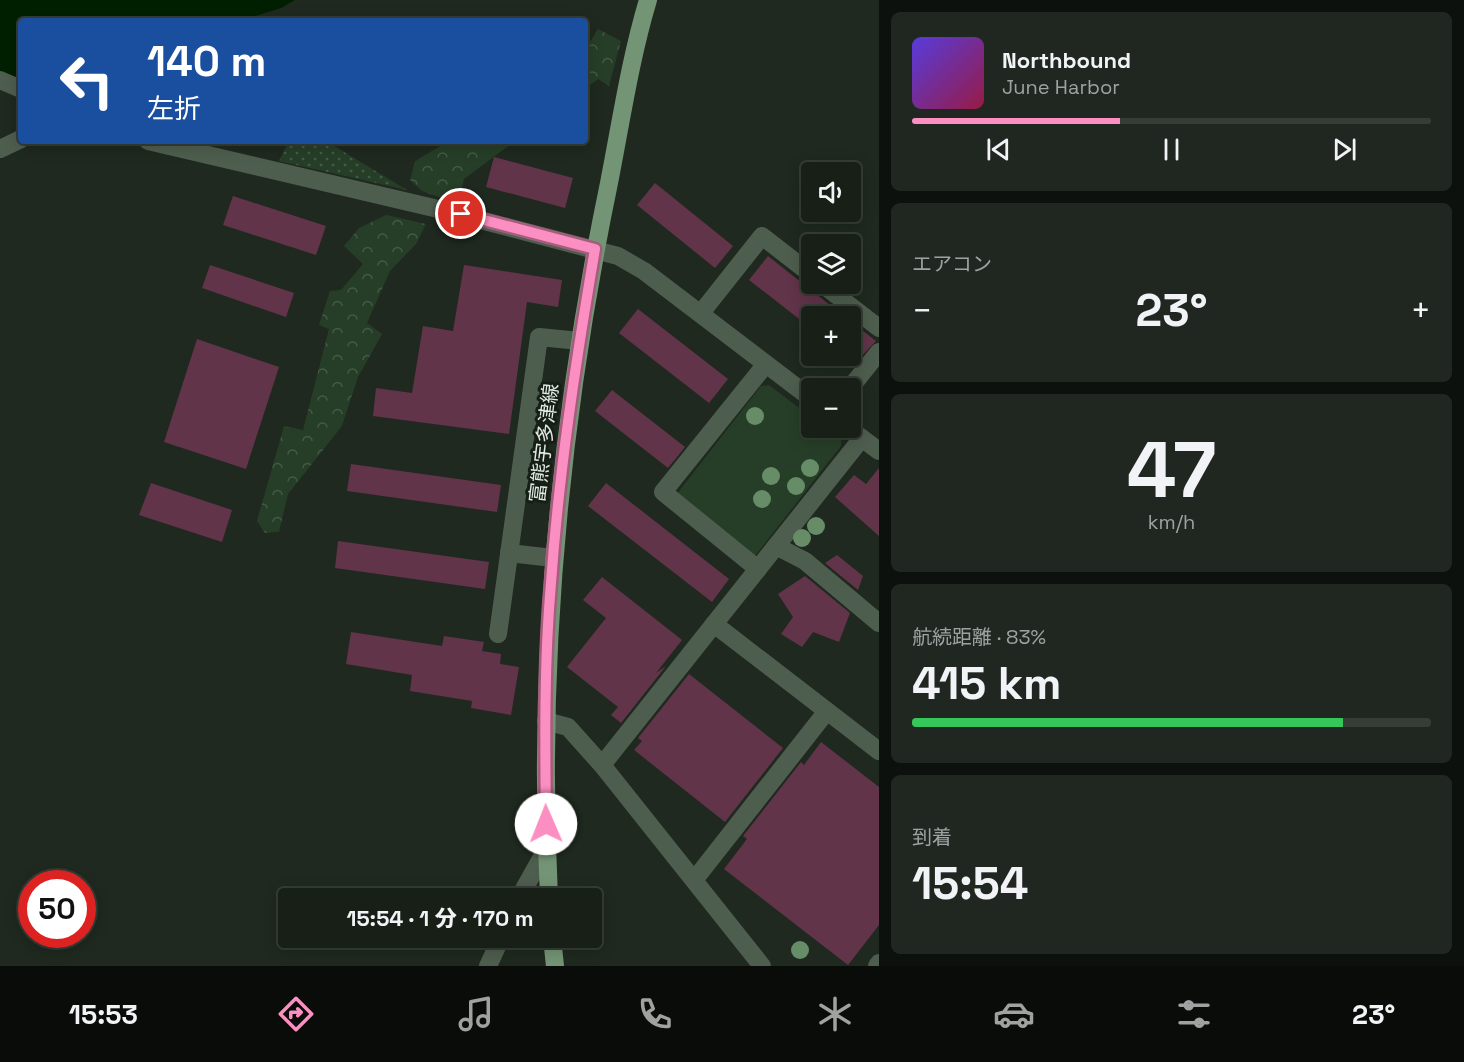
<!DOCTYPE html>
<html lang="ja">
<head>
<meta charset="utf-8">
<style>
  :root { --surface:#171f17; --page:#202720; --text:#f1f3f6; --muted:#9ea2a1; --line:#363d36; --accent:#fc8fc1 }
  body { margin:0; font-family:"Space Grotesk","Noto Sans JP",sans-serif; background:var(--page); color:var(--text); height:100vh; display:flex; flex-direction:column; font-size:22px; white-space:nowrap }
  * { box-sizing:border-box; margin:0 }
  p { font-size:20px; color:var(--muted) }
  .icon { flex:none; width:33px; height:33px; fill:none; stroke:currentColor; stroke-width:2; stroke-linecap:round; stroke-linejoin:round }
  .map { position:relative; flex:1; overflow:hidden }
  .details { display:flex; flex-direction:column; gap:12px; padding:12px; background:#0d110d; width:585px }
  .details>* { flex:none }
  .hud { position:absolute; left:18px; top:18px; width:570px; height:126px; border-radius:6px; box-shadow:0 3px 15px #0003,0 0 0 2px var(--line); background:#1a4fa0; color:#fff; overflow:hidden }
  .fabs { position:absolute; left:801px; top:162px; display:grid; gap:12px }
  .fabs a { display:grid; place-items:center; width:60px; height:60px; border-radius:6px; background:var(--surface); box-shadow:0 3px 15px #0003,0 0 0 2px var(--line); font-size:30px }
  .speed { position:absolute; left:18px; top:870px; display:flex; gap:12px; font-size:30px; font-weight:700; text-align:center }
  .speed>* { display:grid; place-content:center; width:78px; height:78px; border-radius:50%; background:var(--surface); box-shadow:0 3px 15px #0003,0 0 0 2px var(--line); line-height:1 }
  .speed .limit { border:9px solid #d22; background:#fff; color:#111 }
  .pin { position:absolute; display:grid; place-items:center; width:51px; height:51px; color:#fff; margin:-26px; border:3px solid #fff; border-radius:50%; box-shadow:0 2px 6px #0007 }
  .me { position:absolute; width:66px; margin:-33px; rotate:359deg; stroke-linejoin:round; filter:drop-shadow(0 0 4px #0008) }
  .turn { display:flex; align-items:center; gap:21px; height:126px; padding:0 30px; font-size:27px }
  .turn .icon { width:78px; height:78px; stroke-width:2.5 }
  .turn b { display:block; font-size:42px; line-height:51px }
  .big { font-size:45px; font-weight:800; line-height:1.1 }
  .details .card { flex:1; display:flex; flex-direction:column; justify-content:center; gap:9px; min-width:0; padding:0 21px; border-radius:9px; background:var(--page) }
  .details .dial { align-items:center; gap:0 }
  .dial b { font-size:78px; line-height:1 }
  .song { display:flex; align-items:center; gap:18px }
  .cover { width:72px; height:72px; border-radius:9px; background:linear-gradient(135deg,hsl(250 70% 55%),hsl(340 70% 35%)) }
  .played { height:6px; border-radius:3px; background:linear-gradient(90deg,var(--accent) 40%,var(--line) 40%) }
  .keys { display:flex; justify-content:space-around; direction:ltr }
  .heat { display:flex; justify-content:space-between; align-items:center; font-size:33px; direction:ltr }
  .charge { height:9px; border-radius:4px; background:linear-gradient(90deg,#34c759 83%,var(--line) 0) }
  .trip { position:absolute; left:278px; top:888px; width:324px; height:60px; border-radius:6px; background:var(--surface); box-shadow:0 3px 15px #0003,0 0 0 2px var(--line); font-weight:800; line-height:60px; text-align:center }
  .tab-bar { display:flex; height:96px; justify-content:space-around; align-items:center; background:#090c09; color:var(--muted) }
  .tab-bar .icon { width:42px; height:42px }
  .tab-bar .current { color:var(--accent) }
  .tab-bar b { font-size:27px; color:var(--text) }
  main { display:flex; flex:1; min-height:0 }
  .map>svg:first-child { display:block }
</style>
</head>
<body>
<main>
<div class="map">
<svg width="879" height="966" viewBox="0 0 879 966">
  <defs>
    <pattern id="grass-dots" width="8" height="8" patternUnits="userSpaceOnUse" patternTransform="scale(1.5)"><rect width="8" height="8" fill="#263e27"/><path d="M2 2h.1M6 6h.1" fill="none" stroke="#455a46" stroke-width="1.8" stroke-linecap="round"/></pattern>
    <pattern id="forest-crowns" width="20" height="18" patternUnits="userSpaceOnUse" patternTransform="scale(1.5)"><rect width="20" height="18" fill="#263e27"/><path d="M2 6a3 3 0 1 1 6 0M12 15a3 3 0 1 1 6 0" fill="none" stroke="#455a46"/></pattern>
  </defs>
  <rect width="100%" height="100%" fill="#1f291f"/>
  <path fill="url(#grass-dots)" d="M 289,141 L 326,141 L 407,190 L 279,161 Z"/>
  <g fill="url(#forest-crowns)">
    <path d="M 598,29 L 621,41 L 609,86 L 598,79 L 585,89 L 585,50 Z"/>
    <path d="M 449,141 L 515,141 L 464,179 L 458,204 L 422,191 L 410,180 L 415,161 Z"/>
    <path d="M 386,215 L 426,224 L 416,244 L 390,271 L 367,323 L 382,334 L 358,377 L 342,426 L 288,494 L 279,532 L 265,533 L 257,521 L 284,426 L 303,430 L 329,329 L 319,325 L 330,291 L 341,290 L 363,264 L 344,246 L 359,228 Z"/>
  </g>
  <path fill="#263e27" d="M 769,385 L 811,417 L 812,428 L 825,428 L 841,440 L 841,446 L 755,556 L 676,495 L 761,386 Z"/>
  <path fill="#001f01" d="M 0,0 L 295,0 L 281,8 L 240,21 L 21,21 L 21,81 L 0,89 Z"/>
  <g fill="#613449">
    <path d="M 494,157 L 573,178 L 565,208 L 486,187 Z"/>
    <path d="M 655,183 L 733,246 L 715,268 L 637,205 Z"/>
    <path d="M 233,196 L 326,226 L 316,255 L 223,225 Z"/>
    <path d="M 768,256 L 821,298 L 844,316 L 812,316 L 812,329 L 749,280 Z"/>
    <path d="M 210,265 L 294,293 L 286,317 L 202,288 Z"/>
    <path d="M 464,265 L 562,280 L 558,307 L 527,302 L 509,434 L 373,416 L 376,388 L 412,393 L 423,326 L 453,331 Z"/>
    <path d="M 638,309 L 728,379 L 709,403 L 619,333 Z"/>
    <path d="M 850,321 L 876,341 L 855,363 L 845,356 L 850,356 Z"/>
    <path d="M 197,339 L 279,367 L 246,469 L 164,442 Z"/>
    <path d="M 612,390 L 685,447 L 668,468 L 595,411 Z"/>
    <path d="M 351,464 L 501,485 L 497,512 L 347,491 Z"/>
    <path d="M 879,468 L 879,536 L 835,497 L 854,475 L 866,484 Z"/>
    <path d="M 151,483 L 232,510 L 222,542 L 139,515 Z"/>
    <path d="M 606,483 L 729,579 L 712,602 L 588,506 Z"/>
    <path d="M 338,541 L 489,562 L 485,589 L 335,568 Z"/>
    <path d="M 837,555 L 863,576 L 858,590 L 825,563 Z"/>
    <path d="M 805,576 L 850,613 L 839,642 L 813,632 L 802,647 L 781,634 L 793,617 L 778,594 Z"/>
    <path d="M 602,577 L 682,640 L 656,673 L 666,666 L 621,723 L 611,715 L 618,707 L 567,667 L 606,618 L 583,600 Z"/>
    <path d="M 351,632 L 442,646 L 444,636 L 484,642 L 482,651 L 501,654 L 500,664 L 519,667 L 511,715 L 471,708 L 472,701 L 410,691 L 412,675 L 346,664 Z"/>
    <path d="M 689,674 L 783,748 L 725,822 L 634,750 L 642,741 L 638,738 Z"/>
    <path d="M 821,742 L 879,787 L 879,925 L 848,965 L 724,869 L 747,839 L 743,836 L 801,762 L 804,765 Z"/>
  </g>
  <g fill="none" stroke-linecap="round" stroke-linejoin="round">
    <g stroke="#4e5e4e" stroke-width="18">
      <path d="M 0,80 L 21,89"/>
      <path d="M 148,141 L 438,209 L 618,256 L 644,271 L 812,399"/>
      <path d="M 0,149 L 21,139"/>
      <path d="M 822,284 L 879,328"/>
      <path d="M 701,313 L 762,236 L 812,275"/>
      <path d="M 850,388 L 879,352"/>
      <path d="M 848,428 L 879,451"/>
      <path d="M 776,546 L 805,561 L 879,623"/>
      <path d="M 509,553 L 553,558"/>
      <path d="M 758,569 L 663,492 L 766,364"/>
      <path d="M 714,624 L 879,751"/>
      <path d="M 498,634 L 539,337 L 580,341"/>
      <path d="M 546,721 L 568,727 L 602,765 L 762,966"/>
      <path d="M 602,765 L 862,438"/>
      <path d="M 695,879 L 827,711"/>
      <path d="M 519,898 L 547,848"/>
      <path d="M 488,966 L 501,938"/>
      <path d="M 877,966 L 879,963"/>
    </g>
    <g stroke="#749575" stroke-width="18">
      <path d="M 549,898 C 537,657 560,419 609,183 C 621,122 630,60 648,0"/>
      <path d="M 552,938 L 555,966"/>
    </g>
  </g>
  <g fill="#668c68">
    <circle cx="755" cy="416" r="9"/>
    <circle cx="810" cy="468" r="9"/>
    <circle cx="771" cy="476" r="9"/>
    <circle cx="796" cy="486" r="9"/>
    <circle cx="762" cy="499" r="9"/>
    <circle cx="816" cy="526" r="9"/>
    <circle cx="802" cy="538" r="9"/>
    <circle cx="800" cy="950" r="9"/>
  </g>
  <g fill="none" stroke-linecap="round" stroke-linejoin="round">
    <g stroke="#a45d7d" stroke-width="15">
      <path id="route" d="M 461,214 L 595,249 C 576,360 559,471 551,583 C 544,663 545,744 546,824"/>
    </g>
    <use href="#route" stroke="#fc8fc1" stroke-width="10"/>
  </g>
  <g text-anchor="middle" stroke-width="6" stroke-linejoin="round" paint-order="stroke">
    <g font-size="20" fill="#e3e9e3" stroke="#161f16">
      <text transform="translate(544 443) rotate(-83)" y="7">富熊宇多津線</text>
    </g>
  </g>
</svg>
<div class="fabs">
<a><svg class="icon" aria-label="sound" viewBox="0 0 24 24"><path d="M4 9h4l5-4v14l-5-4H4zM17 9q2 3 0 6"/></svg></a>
<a><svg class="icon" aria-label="layers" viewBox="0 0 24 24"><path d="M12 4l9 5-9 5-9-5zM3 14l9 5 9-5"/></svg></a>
<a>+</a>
<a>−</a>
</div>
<div class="speed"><div class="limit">50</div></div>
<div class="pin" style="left:461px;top:214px;background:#d93025"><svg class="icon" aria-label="arrive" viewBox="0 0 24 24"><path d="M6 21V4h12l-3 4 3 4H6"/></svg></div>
<svg class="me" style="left:546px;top:824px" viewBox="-20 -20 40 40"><circle r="19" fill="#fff"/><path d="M0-13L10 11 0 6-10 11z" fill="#fc8fc1"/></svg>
<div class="trip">15:54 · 1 分 · 170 m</div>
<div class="hud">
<div class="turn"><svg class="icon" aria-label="left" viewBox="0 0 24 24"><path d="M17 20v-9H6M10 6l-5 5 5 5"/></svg><div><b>140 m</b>左折</div></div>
</div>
</div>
<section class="details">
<div class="card">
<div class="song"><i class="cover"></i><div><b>Northbound</b><p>June Harbor</p></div></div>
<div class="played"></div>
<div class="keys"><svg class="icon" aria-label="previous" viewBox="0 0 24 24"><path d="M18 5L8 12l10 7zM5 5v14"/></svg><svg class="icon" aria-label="pause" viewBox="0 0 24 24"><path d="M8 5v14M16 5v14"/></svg><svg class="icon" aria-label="next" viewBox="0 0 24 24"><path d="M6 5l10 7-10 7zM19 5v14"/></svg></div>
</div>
<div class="card"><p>エアコン</p>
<div class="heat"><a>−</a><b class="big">23°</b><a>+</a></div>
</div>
<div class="card dial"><b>47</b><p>km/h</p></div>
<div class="card"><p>航続距離 · 83%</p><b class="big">415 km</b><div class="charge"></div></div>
<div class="card"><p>到着</p><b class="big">15:54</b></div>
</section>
</main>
<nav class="tab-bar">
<b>15:53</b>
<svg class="icon current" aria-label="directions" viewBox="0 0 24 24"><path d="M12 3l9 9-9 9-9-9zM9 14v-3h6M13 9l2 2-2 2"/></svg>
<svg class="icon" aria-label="music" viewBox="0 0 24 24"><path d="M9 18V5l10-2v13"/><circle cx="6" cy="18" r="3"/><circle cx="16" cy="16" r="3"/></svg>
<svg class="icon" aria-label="phone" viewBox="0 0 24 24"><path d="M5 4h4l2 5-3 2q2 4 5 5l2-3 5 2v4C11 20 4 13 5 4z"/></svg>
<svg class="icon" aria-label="climate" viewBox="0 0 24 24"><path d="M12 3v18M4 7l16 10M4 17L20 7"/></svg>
<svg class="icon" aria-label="car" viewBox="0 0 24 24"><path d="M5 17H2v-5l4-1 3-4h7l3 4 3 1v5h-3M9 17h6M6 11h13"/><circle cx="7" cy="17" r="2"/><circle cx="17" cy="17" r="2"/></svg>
<svg class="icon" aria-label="filters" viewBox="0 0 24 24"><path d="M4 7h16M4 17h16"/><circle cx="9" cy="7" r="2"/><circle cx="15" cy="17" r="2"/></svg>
<b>23°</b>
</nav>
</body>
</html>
